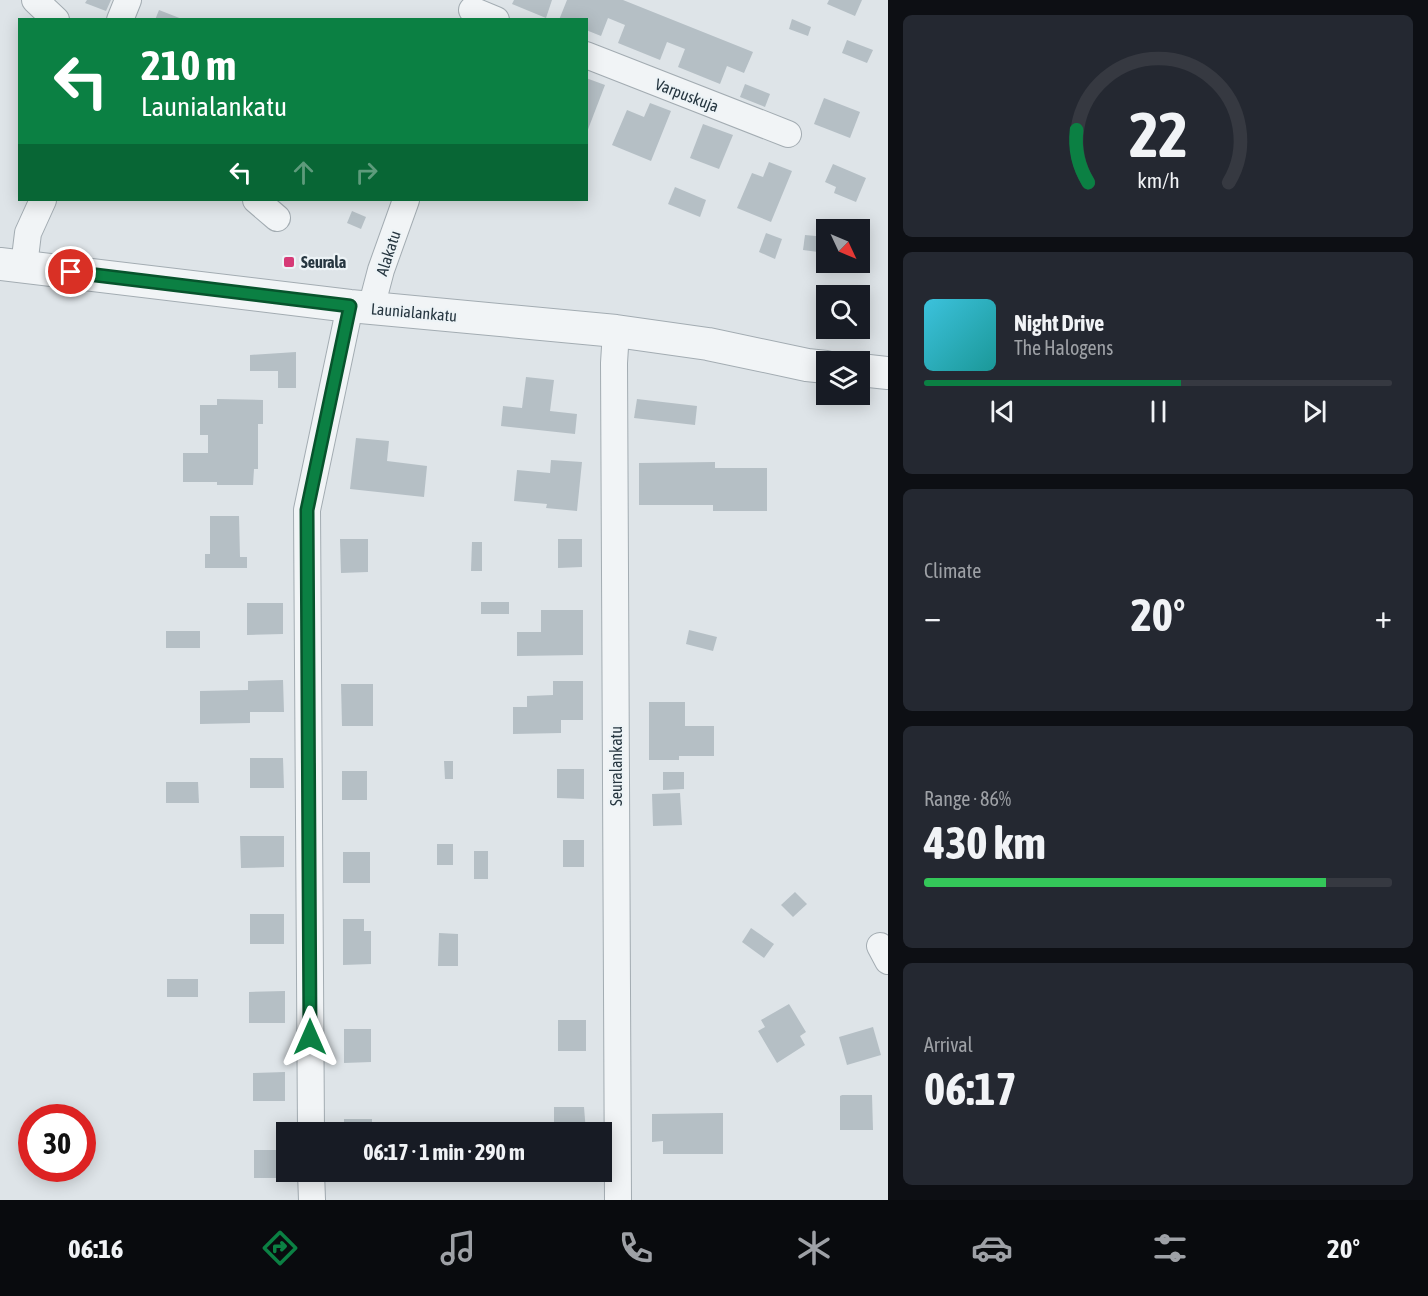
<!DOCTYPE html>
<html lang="en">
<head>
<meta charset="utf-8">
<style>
  :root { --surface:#171b24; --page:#242831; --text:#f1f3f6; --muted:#9ea1a6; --line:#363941; --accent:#0b8043 }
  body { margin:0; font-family:"Asap Condensed",sans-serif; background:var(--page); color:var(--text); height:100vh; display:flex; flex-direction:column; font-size:22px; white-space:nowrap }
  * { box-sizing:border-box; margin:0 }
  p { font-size:20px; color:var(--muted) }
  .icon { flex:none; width:33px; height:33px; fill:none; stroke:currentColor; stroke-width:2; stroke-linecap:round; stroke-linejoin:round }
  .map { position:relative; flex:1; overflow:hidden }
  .drawer { display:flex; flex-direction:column; gap:15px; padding:15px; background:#0d0f14; width:540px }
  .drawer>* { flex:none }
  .top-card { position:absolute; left:18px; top:18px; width:570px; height:183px; border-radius:0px; box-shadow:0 3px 15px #0003; background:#0b8043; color:#fff; overflow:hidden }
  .needle { width:39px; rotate:134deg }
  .tools { position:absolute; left:816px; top:219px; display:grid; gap:12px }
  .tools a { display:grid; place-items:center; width:54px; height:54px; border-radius:0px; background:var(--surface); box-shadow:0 3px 15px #0003; font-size:30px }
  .speed { position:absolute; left:18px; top:1104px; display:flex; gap:12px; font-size:30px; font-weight:700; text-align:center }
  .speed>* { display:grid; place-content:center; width:78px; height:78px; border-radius:50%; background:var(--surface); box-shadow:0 3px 15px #0003; line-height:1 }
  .speed .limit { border:9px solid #d22; background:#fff; color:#111 }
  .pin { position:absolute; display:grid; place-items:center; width:51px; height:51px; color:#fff; margin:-26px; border:3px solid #fff; border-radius:50%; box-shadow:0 2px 6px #0007 }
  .me { position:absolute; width:66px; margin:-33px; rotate:0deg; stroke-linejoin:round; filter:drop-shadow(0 0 4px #0008) }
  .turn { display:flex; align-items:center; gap:21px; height:126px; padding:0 24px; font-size:27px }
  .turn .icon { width:78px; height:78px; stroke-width:2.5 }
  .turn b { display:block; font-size:42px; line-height:51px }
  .lanes { display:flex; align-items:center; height:57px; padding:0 24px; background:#0003; justify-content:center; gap:30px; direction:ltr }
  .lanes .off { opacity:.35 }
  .big { font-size:45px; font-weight:700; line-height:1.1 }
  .drawer .widget { flex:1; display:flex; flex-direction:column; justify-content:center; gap:9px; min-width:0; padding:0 21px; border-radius:9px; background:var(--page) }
  .drawer .dial { align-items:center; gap:0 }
  .dial svg { height:156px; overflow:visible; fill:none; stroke:var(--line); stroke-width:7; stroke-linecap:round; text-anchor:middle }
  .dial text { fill:var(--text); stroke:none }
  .song { display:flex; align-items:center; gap:18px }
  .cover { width:72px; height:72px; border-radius:9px; background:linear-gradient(135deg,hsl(190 70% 55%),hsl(180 70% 35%)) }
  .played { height:6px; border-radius:3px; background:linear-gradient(90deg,var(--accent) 55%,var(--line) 55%) }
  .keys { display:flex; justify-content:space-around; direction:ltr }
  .heat { display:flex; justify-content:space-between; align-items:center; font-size:33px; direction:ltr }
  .charge { height:9px; border-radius:4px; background:linear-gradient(90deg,#34c759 86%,var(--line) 0) }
  .trip { position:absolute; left:276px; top:1122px; width:336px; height:60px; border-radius:0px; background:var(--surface); box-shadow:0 3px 15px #0003; font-weight:700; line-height:60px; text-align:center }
  .dock { display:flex; height:96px; justify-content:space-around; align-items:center; background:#090b0e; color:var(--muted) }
  .dock .icon { width:42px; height:42px }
  .dock .active { color:var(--accent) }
  .dock b { font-size:27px; color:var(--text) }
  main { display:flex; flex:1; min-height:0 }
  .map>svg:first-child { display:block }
</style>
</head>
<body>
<main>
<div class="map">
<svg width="888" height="1200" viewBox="0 0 888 1200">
  <rect width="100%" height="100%" fill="#dee4e8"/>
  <g fill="#b5bfc5">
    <path d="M 87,0 L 111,0 L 106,11 L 85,3 Z"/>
    <path d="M 514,0 L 552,0 L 546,18 L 512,4 Z"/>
    <path d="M 567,0 L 623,0 L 753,52 L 744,73 L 727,66 L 720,84 L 678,67 L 685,49 L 667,42 L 660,60 L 618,43 L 625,25 L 608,18 L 601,36 L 586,30 L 586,20 L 559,20 Z"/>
    <path d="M 829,0 L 862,0 L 855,16 L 827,4 Z"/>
    <path d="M 159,10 L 182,19 L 182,20 L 155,20 Z"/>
    <path d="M 792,19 L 811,27 L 808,36 L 789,29 Z"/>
    <path d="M 847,40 L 873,50 L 867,63 L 842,53 Z"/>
    <path d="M 586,78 L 605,85 L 587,132 L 586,132 Z"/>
    <path d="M 745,84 L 770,94 L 765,107 L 740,97 Z"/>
    <path d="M 824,98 L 860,112 L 850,138 L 814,124 Z"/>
    <path d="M 650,103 L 671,111 L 651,161 L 612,145 L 627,110 L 644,117 Z"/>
    <path d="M 703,124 L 733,135 L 719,169 L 690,158 Z"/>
    <path d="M 769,162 L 792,171 L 771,222 L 737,208 L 752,173 L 763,177 Z"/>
    <path d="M 833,164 L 866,178 L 856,202 L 834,193 L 836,187 L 825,182 Z"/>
    <path d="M 675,187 L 706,200 L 700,217 L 668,204 Z"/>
    <path d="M 352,211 L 366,217 L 361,229 L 347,223 Z"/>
    <path d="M 766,233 L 782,239 L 775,259 L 759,252 Z"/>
    <path d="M 805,235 L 826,237 L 826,253 L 803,250 Z"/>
    <path d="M 296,352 L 296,388 L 278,388 L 278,371 L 250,371 L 250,355 Z"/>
    <path d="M 526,377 L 554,380 L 550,411 L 577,414 L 575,434 L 501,426 L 503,406 L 522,408 Z"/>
    <path d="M 217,399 L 263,400 L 263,424 L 258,424 L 258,469 L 254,469 L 253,485 L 217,485 L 217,482 L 183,482 L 183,453 L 208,453 L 208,435 L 200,435 L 200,405 L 217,405 Z"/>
    <path d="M 637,399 L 697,406 L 695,425 L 634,418 Z"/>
    <path d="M 356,438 L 389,441 L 387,461 L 427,466 L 424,497 L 350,489 Z"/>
    <path d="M 551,460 L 582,462 L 577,511 L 546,508 L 547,504 L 514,501 L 517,470 L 550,473 Z"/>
    <path d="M 715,462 L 715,468 L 767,468 L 767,511 L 713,511 L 713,505 L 639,505 L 639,463 Z"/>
    <path d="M 210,516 L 239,516 L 240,557 L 247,557 L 247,568 L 205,568 L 205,554 L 210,554 Z"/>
    <path d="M 340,539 L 368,539 L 368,572 L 341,573 Z"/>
    <path d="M 558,539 L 582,539 L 582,567 L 558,568 Z"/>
    <path d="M 472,542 L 482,542 L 482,571 L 471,571 Z"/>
    <rect x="481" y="602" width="28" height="12"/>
    <path d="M 247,603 L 283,603 L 283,634 L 247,635 Z"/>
    <path d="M 541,610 L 583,610 L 583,655 L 517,656 L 517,632 L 541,632 Z"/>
    <path d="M 689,630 L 717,637 L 713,651 L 686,644 Z"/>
    <rect x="166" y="631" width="34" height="17"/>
    <path d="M 283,680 L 284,712 L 250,712 L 250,723 L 200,724 L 200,691 L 248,690 L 248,681 Z"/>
    <path d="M 553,681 L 583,681 L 583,720 L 561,720 L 561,733 L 513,734 L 513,707 L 527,707 L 527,696 L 553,695 Z"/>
    <path d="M 341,684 L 373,684 L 373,726 L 342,726 Z"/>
    <path d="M 649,702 L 685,702 L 685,726 L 714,726 L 714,756 L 679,756 L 679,760 L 649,760 Z"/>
    <path d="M 250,758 L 283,758 L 284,788 L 250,788 Z"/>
    <path d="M 444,761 L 453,761 L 453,779 L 445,779 Z"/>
    <path d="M 557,769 L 584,769 L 584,799 L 557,798 Z"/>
    <rect x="342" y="771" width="25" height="29"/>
    <path d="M 663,772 L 684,772 L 684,789 L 663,790 Z"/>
    <path d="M 166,782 L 198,782 L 199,803 L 166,803 Z"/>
    <path d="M 680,793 L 682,825 L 653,826 L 652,794 Z"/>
    <path d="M 240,836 L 284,836 L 284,867 L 241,868 Z"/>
    <rect x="563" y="840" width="21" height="27"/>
    <rect x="437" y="844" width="16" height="21"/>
    <rect x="474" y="851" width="14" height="28"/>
    <rect x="343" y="852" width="27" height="31"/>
    <path d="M 795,892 L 807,904 L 793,917 L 781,905 Z"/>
    <rect x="250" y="914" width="34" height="30"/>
    <path d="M 343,919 L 364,919 L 364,931 L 371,931 L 371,964 L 343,965 Z"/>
    <path d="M 751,928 L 774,944 L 764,958 L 742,942 Z"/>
    <path d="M 439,933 L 458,934 L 458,966 L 438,966 Z"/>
    <rect x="167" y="979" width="31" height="18"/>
    <path d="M 285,991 L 285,1023 L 249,1023 L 249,992 Z"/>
    <path d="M 789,1004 L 806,1032 L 800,1036 L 805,1045 L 777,1063 L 758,1031 L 765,1027 L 761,1020 Z"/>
    <rect x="558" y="1020" width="28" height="31"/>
    <path d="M 873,1027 L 881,1055 L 847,1065 L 839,1037 Z"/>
    <path d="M 344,1029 L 371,1029 L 371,1062 L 344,1063 Z"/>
    <path d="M 285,1072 L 285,1101 L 253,1101 L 253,1073 Z"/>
    <path d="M 842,1095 L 872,1095 L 873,1130 L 840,1130 L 840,1096 Z"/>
    <path d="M 554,1107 L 584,1107 L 586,1132 L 554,1132 Z"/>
    <path d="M 723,1113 L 723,1154 L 663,1154 L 663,1141 L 652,1142 L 652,1114 Z"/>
    <rect x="344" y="1119" width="28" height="13"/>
    <rect x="254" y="1150" width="32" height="28"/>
  </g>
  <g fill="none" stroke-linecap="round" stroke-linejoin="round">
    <g stroke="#a3acb2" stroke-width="28">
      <g id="minor">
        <path d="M 35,0 L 56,20"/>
        <path d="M 472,10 L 496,20"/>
        <path d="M 120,20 L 128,0"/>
        <path d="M 586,55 L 788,134"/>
        <path d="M 256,200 L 277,218"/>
        <path d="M 24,266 L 28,233 L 43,200"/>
        <path d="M 371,308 L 381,270 L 406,200"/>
        <path d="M 616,331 L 614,363 L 618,1200"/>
        <path d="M 880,946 L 888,961"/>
        <path d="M 311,1132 L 307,510 L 350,306"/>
        <path d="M 311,1172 L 312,1200"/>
      </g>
    </g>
    <g stroke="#a3acb2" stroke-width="34">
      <g id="tertiary">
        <path d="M 0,264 L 350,306 L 616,331 L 708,344 L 807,365 L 826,367"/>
        <path d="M 860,370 L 888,373"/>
      </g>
    </g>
    <use href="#minor" stroke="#f1f4f6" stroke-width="26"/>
    <use href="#tertiary" stroke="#f1f4f6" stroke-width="32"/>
  </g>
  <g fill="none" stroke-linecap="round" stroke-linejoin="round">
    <g stroke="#07532c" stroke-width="15">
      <path id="route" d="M 71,272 L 350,306 L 307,510 L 310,1037"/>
    </g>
    <use href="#route" stroke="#0b8043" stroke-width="10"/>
  </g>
  <rect fill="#d63a76" stroke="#edf3f6" stroke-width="2" x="283" y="256" width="12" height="12" rx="3"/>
  <g text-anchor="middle" stroke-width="4.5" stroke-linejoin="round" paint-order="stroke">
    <g font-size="16" fill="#263640" stroke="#edf3f6">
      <text transform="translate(687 95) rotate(21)" y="6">Varpuskuja</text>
      <text transform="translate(388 253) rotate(-72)" y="6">Alakatu</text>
      <text transform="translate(414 312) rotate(5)" y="6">Launialankatu</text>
      <text transform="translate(616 766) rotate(-90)" y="6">Seuralankatu</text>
    </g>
    <g font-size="16" font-weight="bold" fill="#263640" stroke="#edf3f6" text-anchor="start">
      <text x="301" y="268">Seurala</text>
    </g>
  </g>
</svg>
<div class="tools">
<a><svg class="needle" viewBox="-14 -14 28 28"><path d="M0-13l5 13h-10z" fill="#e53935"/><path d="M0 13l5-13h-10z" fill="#9ea1a6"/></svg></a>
<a><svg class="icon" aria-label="search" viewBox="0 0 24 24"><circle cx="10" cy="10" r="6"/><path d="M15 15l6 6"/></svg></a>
<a><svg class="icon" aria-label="layers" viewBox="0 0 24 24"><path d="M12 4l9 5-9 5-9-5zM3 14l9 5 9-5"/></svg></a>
</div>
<div class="speed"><div class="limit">30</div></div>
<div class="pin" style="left:71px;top:272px;background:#d93025"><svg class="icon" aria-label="arrive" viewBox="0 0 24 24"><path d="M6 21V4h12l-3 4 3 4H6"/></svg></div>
<svg class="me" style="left:310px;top:1037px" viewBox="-20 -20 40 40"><path d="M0-17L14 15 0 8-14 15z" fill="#0b8043" stroke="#fff" stroke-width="4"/></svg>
<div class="trip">06:17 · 1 min · 290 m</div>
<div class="top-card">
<div class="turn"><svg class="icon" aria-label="left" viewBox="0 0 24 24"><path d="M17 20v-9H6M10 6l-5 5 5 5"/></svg><div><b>210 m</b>Launialankatu</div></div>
<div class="lanes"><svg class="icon" aria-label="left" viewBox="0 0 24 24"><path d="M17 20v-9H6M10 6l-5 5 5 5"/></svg><svg class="icon off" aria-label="ahead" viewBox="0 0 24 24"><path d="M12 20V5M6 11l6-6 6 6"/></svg><svg class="icon off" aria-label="right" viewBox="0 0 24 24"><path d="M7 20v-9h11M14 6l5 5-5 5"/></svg></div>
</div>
</div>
<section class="drawer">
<div class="widget dial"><svg viewBox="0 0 100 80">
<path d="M14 69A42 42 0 1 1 86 69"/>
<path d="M14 69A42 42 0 0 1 8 42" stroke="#0b8043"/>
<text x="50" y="56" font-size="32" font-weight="700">22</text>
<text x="50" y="72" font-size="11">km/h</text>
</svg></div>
<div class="widget">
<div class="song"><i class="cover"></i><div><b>Night Drive</b><p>The Halogens</p></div></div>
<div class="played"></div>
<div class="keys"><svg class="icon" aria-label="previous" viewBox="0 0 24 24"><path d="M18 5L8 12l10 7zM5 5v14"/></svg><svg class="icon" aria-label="pause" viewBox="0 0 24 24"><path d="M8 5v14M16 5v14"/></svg><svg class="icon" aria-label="next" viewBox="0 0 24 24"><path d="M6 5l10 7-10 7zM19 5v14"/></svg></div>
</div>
<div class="widget"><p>Climate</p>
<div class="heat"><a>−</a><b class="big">20°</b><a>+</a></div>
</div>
<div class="widget"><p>Range · 86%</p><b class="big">430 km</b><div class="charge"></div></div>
<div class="widget"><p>Arrival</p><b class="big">06:17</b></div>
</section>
</main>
<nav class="dock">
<b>06:16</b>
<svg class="icon active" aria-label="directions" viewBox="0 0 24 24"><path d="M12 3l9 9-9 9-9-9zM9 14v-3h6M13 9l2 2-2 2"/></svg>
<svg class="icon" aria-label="music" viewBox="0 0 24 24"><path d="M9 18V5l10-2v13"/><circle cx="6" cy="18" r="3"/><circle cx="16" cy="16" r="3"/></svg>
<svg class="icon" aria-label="phone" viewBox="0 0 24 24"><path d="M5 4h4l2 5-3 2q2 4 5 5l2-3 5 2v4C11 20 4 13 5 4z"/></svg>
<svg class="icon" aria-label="climate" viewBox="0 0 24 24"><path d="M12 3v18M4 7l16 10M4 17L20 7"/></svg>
<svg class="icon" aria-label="car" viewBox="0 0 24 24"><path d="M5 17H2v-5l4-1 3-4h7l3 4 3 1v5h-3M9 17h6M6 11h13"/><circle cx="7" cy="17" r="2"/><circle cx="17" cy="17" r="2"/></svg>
<svg class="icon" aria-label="filters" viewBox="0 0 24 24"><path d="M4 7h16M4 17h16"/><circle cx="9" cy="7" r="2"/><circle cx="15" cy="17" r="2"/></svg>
<b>20°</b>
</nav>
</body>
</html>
